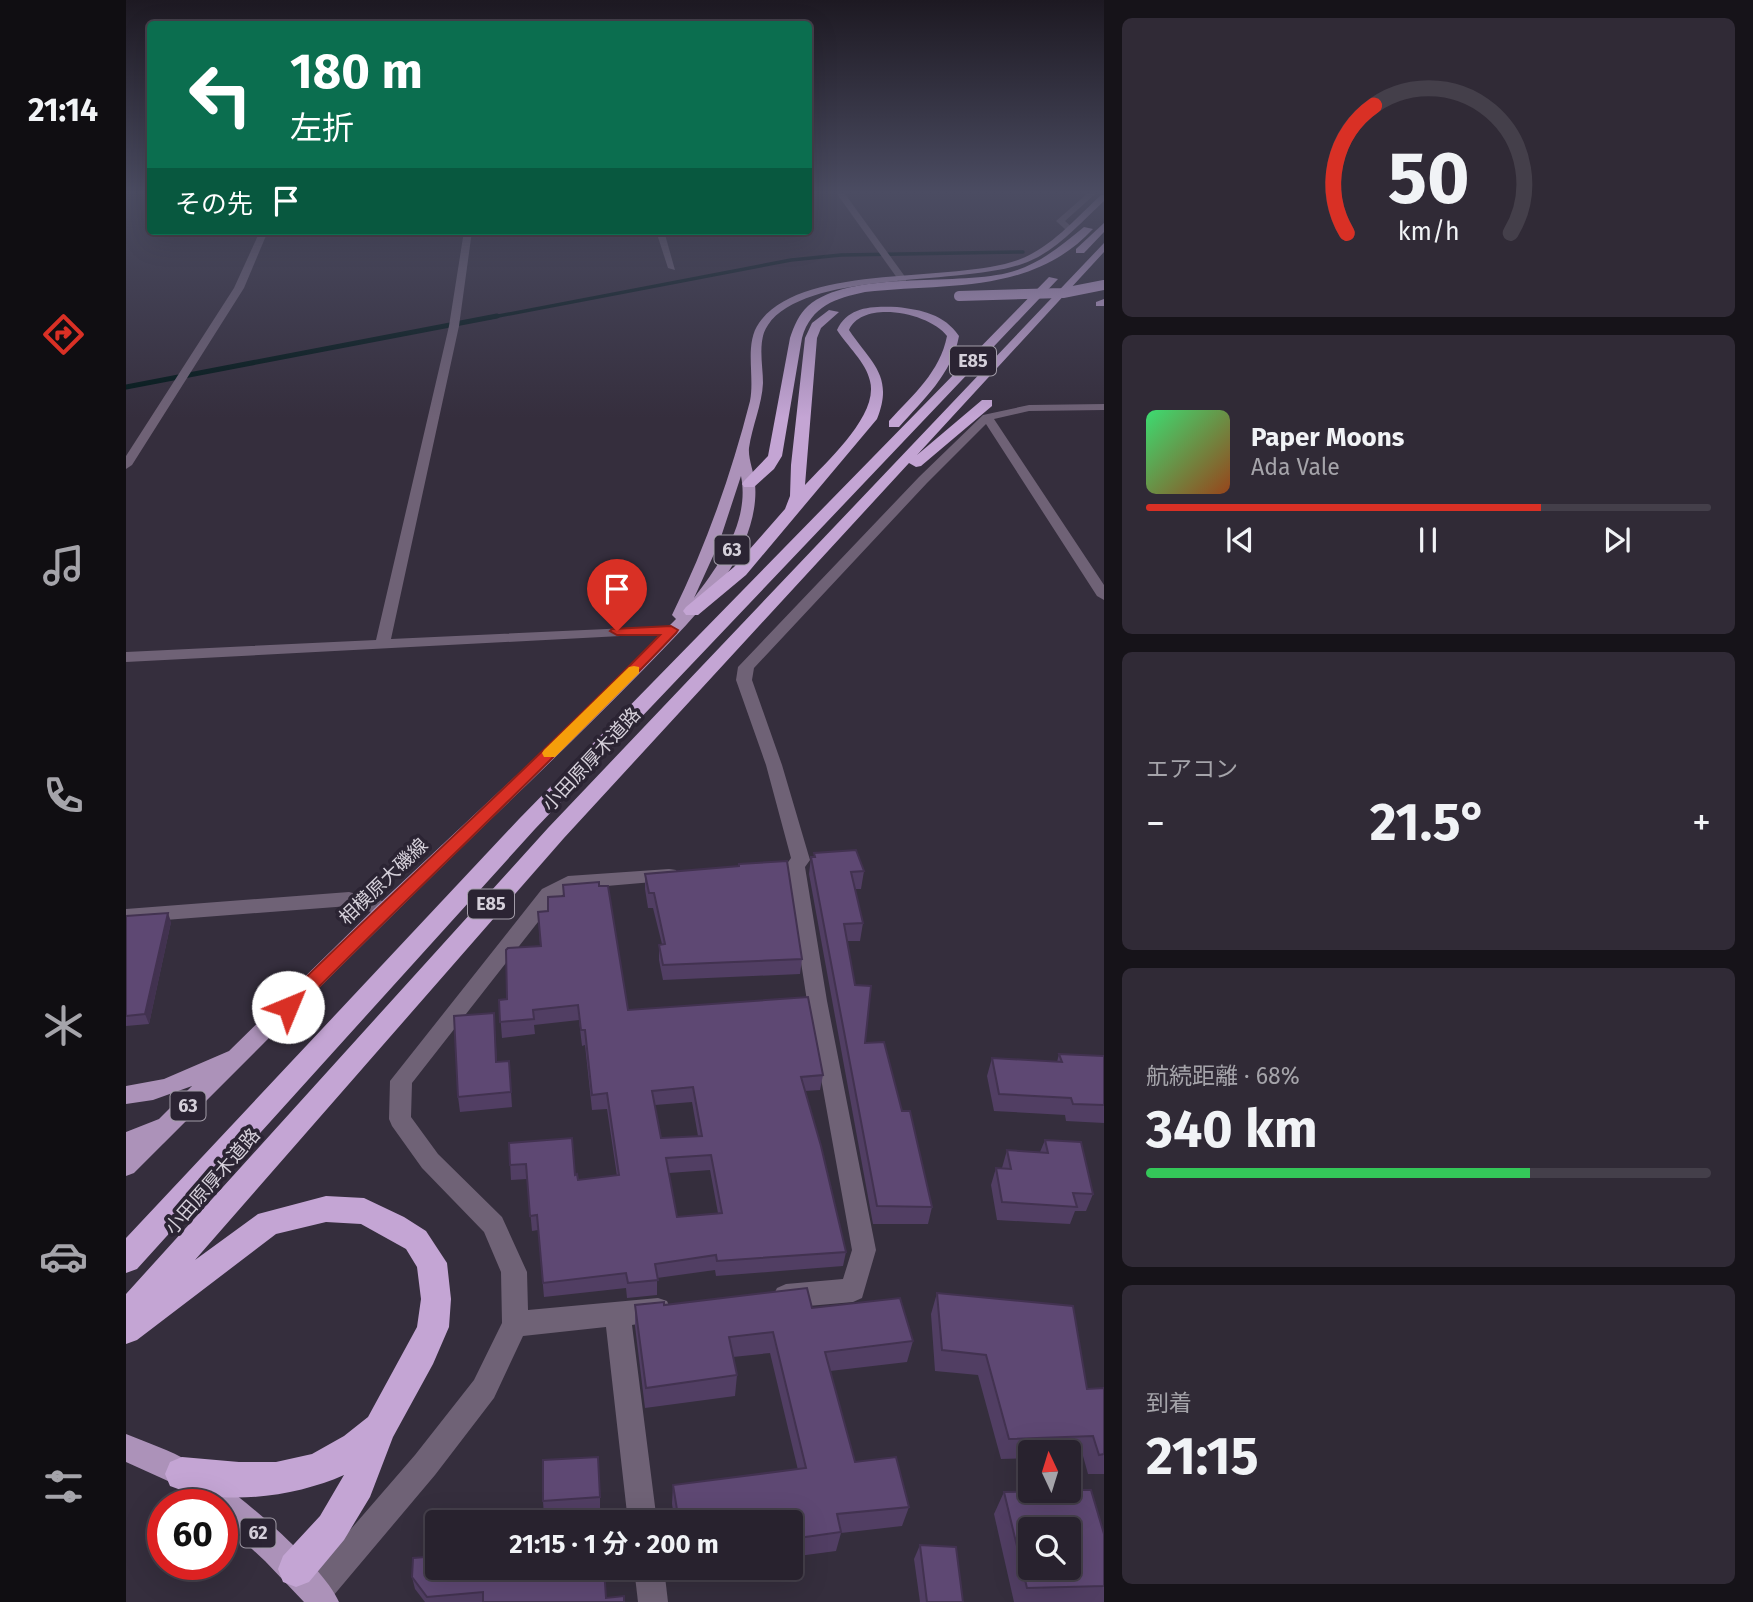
<!DOCTYPE html>
<html lang="ja">
<head>
<meta charset="utf-8">
<style>
  :root { --surface:#28222e; --page:#302a36; --text:#f1f3f6; --muted:#a5a4aa; --line:#443f4a; --accent:#d93025 }
  body { margin:0; font-family:"Fira Sans","Noto Sans JP",sans-serif; background:var(--page); color:var(--text); height:100vh; display:flex; flex-direction:column; font-size:26px; white-space:nowrap }
  * { box-sizing:border-box; margin:0 }
  p { font-size:23px; color:var(--muted) }
  .icon { flex:none; width:38px; height:38px; fill:none; stroke:currentColor; stroke-width:2; stroke-linecap:round; stroke-linejoin:round }
  .map { position:relative; flex:1; overflow:hidden }
  .sheet { display:flex; flex-direction:column; gap:18px; padding:18px; background:#161319; width:649px }
  .sheet>* { flex:none }
  .top-card { position:absolute; left:21px; top:21px; width:665px; height:214px; border-radius:7px; box-shadow:0 7px 28px #0002,0 0 0 2px var(--line); background:#0b6e4f; color:#fff; overflow:hidden }
  .needle { width:46px; rotate:356deg }
  .fabs { position:absolute; left:892px; top:1440px; display:grid; gap:14px }
  .fabs a { display:grid; place-items:center; width:63px; height:63px; border-radius:7px; background:var(--surface); box-shadow:0 7px 28px #0002,0 0 0 2px var(--line); font-size:35px }
  .speed { position:absolute; left:21px; top:1489px; display:flex; gap:14px; font-size:35px; font-weight:700; text-align:center }
  .speed>* { display:grid; place-content:center; width:91px; height:91px; border-radius:50%; background:var(--surface); box-shadow:0 7px 28px #0002,0 0 0 2px var(--line); line-height:1 }
  .speed .limit { border:10px solid #d22; background:#fff; color:#111 }
  .pin { position:absolute; display:grid; place-items:center; width:60px; height:60px; color:#fff; margin:-72px -30px; border-radius:50% 50% 50% 0; rotate:-45deg; box-shadow:0 0 7px #0007 }
  .pin .icon { rotate:45deg }
  .me { position:absolute; width:77px; margin:-38px; rotate:45deg; stroke-linejoin:round; filter:drop-shadow(0 0 5px #0008) }
  .turn { display:flex; align-items:center; gap:24px; height:147px; padding:0 28px; font-size:32px }
  .turn .icon { width:91px; height:91px; stroke-width:2.5 }
  .turn b { display:block; font-size:49px; line-height:60px }
  .then { display:flex; align-items:center; height:66px; padding:0 28px; background:#0003; gap:14px; font-size:26px }
  .big { font-size:52px; font-weight:700; line-height:1.1 }
  .sheet .card { flex:1; display:flex; flex-direction:column; justify-content:center; gap:10px; min-width:0; padding:0 24px; border-radius:10px; background:var(--page) }
  .sheet .dial { align-items:center; gap:0 }
  .dial svg { height:182px; overflow:visible; fill:none; stroke:var(--line); stroke-width:7; stroke-linecap:round; text-anchor:middle }
  .dial text { fill:var(--text); stroke:none }
  .song { display:flex; align-items:center; gap:21px }
  .cover { width:84px; height:84px; border-radius:10px; background:linear-gradient(135deg,hsl(140 70% 55%),hsl(20 70% 35%)) }
  .played { height:7px; border-radius:4px; background:linear-gradient(90deg,var(--accent) 70%,var(--line) 70%) }
  .keys { display:flex; justify-content:space-around; direction:ltr }
  .heat { display:flex; justify-content:space-between; align-items:center; font-size:38px; direction:ltr }
  .charge { height:10px; border-radius:5px; background:linear-gradient(90deg,#34c759 68%,var(--line) 0) }
  .trip { position:absolute; left:299px; top:1510px; width:378px; height:70px; border-radius:7px; background:var(--surface); box-shadow:0 7px 28px #0002,0 0 0 2px var(--line); font-weight:700; line-height:70px; text-align:center }
  main { display:flex; flex:1; min-height:0 }
  .dock { display:flex; flex-direction:column; width:126px; justify-content:space-around; align-items:center; background:#100e12; color:var(--muted) }
  .dock .icon { width:49px; height:49px }
  .dock .current { color:var(--accent) }
  .dock b { font-size:32px; color:var(--text) }
  .map>svg:first-child { display:block }
</style>
</head>
<body>
<main>
<nav class="dock">
<b>21:14</b>
<svg class="icon current" aria-label="directions" viewBox="0 0 24 24"><path d="M12 3l9 9-9 9-9-9zM9 14v-3h6M13 9l2 2-2 2"/></svg>
<svg class="icon" aria-label="music" viewBox="0 0 24 24"><path d="M9 18V5l10-2v13"/><circle cx="6" cy="18" r="3"/><circle cx="16" cy="16" r="3"/></svg>
<svg class="icon" aria-label="phone" viewBox="0 0 24 24"><path d="M5 4h4l2 5-3 2q2 4 5 5l2-3 5 2v4C11 20 4 13 5 4z"/></svg>
<svg class="icon" aria-label="climate" viewBox="0 0 24 24"><path d="M12 3v18M4 7l16 10M4 17L20 7"/></svg>
<svg class="icon" aria-label="car" viewBox="0 0 24 24"><path d="M5 17H2v-5l4-1 3-4h7l3 4 3 1v5h-3M9 17h6M6 11h13"/><circle cx="7" cy="17" r="2"/><circle cx="17" cy="17" r="2"/></svg>
<svg class="icon" aria-label="filters" viewBox="0 0 24 24"><path d="M4 7h16M4 17h16"/><circle cx="9" cy="7" r="2"/><circle cx="15" cy="17" r="2"/></svg>
</nav>
<div class="map">
<svg width="978" height="1602" viewBox="0 0 978 1602">
  <rect width="100%" height="100%" fill="#352e3d"/>
  <g fill="none" stroke-linecap="round" stroke-linejoin="round">
    <path stroke="#03191a" stroke-width="3.5" d="M 362,318 L 665,260 L 715,255 L 897,252"/>
    <path stroke="#03191a" stroke-width="5" d="M 0,387 L 371,316"/>
    <g fill="#6f6276" fill-rule="evenodd">
      <path d="M 711,194 L 719,194 L 780,278 L 780,282 L 774,282 Z"/>
      <path d="M 961,194 L 969,194 L 939,221 L 947,228 L 940,230 L 930,221 Z"/>
      <path d="M 134,231 L 142,231 L 118,288 L 6,465 L 0,469 L 0,456 L 108,288 Z"/>
      <path d="M 338,231 L 346,231 L 333,326 L 265,639 L 546,626 L 551,627 L 553,630 L 551,633 L 0,662 L 0,652 L 250,640 L 323,326 Z"/>
      <path d="M 530,231 L 538,231 L 549,270 L 542,268 Z"/>
      <path d="M 978,404 L 978,410 L 903,411 L 868,419 L 978,585 L 978,600 L 971,596 L 860,424 L 801,483 L 628,668 L 626,680 L 656,765 L 684,860 L 679,867 L 701,1001 L 750,1250 L 736,1298 L 727,1302 L 660,1308 L 651,1304 L 647,1296 L 651,1288 L 660,1284 L 717,1279 L 726,1250 L 681,1001 L 660,865 L 665,858 L 640,765 L 610,680 L 612,667 L 793,477 L 857,415 L 903,405 Z"/>
      <path d="M 543,869 L 550,870 L 552,875 L 550,880 L 446,889 L 430,899 L 286,1083 L 285,1117 L 312,1154 L 376,1217 L 401,1272 L 402,1310 L 532,1298 L 541,1301 L 545,1310 L 541,1319 L 506,1325 L 531,1522 L 502,1522 L 480,1327 L 397,1336 L 368,1398 L 309,1475 L 202,1602 L 179,1602 L 175,1593 L 179,1582 L 289,1455 L 348,1380 L 376,1323 L 375,1272 L 358,1232 L 296,1168 L 266,1126 L 263,1119 L 264,1081 L 416,889 L 442,876 Z"/>
      <path d="M 223,892 L 267,904 L 270,909 L 267,914 L 260,916 L 223,906 L 0,923 L 0,909 Z"/>
      <path d="M 508,1568 L 538,1568 L 542,1602 L 512,1602 Z"/>
    </g>
    <g fill="#ac92b9" fill-rule="evenodd">
      <path d="M 975,195 L 978,195 L 978,201 C 953,224 929,253 896,264 C 833,286 680,270 642,325 C 631,340 637,365 637,383 C 636,405 626,426 623,448 C 622,459 628,472 629,484 C 632,514 618,549 601,574 C 576,611 544,642 513,674 C 463,725 412,774 360,824 C 241,939 125,1056 8,1173 L 0,1176 L 0,1132 L 33,1119 L 66,1086 L 27,1100 L 0,1104 L 0,1086 L 38,1079 L 103,1051 L 253,904 L 459,711 L 550,619 L 546,615 C 580,546 605,475 624,401 C 629,376 618,344 633,323 C 676,262 825,284 892,260 C 925,248 950,218 975,195 ZM 615,476 C 624,521 594,564 568,598 L 593,543 Z"/>
      <path d="M 0,1434 C 22,1443 44,1450 64,1462 C 102,1484 197,1564 213,1602 L 178,1602 L 139,1561 L 96,1521 L 96,1505 L 76,1505 L 42,1481 L 0,1462 Z"/>
    </g>
    <g fill="#c4a5d4" fill-rule="evenodd">
      <path d="M 978,223 L 978,232 L 958,253 L 950,253 L 950,249 Z"/>
      <path d="M 958,227 L 967,229 C 906,295 820,283 739,292 C 710,298 685,306 676,338 L 656,456 L 648,469 L 628,487 L 618,487 L 616,484 L 618,481 L 642,456 L 664,338 C 668,326 673,314 682,306 C 724,270 827,286 881,273 C 911,266 935,246 958,227 Z"/>
      <path d="M 978,243 L 978,252 L 791,455 L 856,400 L 866,400 L 866,406 L 795,466 L 790,467 L 783,463 L 438,838 L 69,1260 L 132,1214 L 200,1196 L 238,1198 L 278,1217 L 300,1231 L 321,1263 L 325,1299 L 323,1327 L 307,1364 L 267,1437 L 244,1497 L 218,1540 L 183,1582 L 170,1587 L 157,1582 L 152,1569 L 157,1556 L 194,1516 L 218,1475 C 169,1497 95,1507 44,1486 L 39,1474 L 44,1462 L 56,1457 L 113,1462 L 150,1462 L 186,1454 L 218,1436 L 242,1417 L 291,1327 L 295,1299 L 291,1267 L 280,1249 L 235,1224 L 200,1222 L 150,1234 L 11,1340 L 0,1344 L 0,1294 L 422,828 Z"/>
      <path d="M 923,277 L 932,279 L 409,829 L 11,1269 L 0,1273 L 0,1238 L 393,819 Z"/>
      <path d="M 978,299 L 978,306 L 970,306 L 970,302 Z"/>
      <path d="M 771,307 C 796,310 818,314 833,336 C 826,374 797,400 773,427 L 763,427 L 763,421 C 787,395 814,372 821,336 C 804,313 737,299 723,330 C 746,364 768,376 751,419 L 620,575 L 572,615 L 560,615 L 557,611 L 560,607 L 608,567 L 659,509 L 664,496 L 665,465 L 679,338 L 686,323 L 703,310 L 713,312 L 695,328 L 691,338 L 679,485 C 701,461 753,415 744,381 C 740,362 721,346 711,330 C 722,306 747,306 771,307 Z"/>
    </g>
    <path stroke="#c4a5d4" stroke-width="10" d="M 833,296 L 937,293 L 978,285"/>
  </g>
  <g fill="#513e63" fill-rule="evenodd">
    <path d="M 688,853 L 738,871 L 735,889 L 729,889 L 737,923 L 734,941 L 721,941 L 739,1043 L 776,1111 L 806,1207 L 802,1224 L 747,1224 L 683,874 L 685,857 L 688,857 Z"/>
    <path d="M 613,864 L 676,959 L 674,974 L 537,980 L 533,960 L 533,945 L 536,944 L 527,908 L 522,908 L 519,889 L 519,874 L 612,866 Z"/>
    <path d="M 437,885 L 502,1010 L 697,1075 L 694,1090 L 679,1091 L 720,1252 L 717,1266 L 590,1276 L 589,1270 L 531,1278 L 531,1295 L 501,1298 L 500,1288 L 418,1297 L 412,1230 L 406,1231 L 401,1179 L 385,1180 L 383,1143 L 449,1175 L 452,1180 L 491,1176 L 481,1109 L 466,1110 L 459,1045 L 456,1046 L 453,1020 L 408,1025 L 409,1034 L 376,1038 L 373,1000 L 381,999 L 414,946 L 412,912 L 422,911 L 437,896 ZM 566,1102 L 572,1136 L 535,1138 L 529,1105 ZM 584,1170 L 592,1213 L 551,1217 L 543,1173 Z"/>
    <path d="M 0,916 L 45,922 L 23,1024 L 0,1026 Z"/>
    <path d="M 368,1013 L 371,1062 L 383,1061 L 386,1107 L 334,1112 L 332,1097 Z"/>
    <path d="M 933,1054 L 978,1056 L 978,1123 L 940,1121 L 939,1115 L 868,1111 L 861,1076 L 866,1058 L 931,1062 Z"/>
    <path d="M 919,1140 L 967,1194 L 960,1211 L 949,1211 L 944,1224 L 871,1220 L 865,1185 L 870,1168 L 876,1168 L 881,1150 L 914,1152 Z"/>
    <path d="M 811,1293 L 961,1389 L 978,1388 L 978,1474 L 962,1474 L 957,1456 L 943,1456 L 943,1452 L 905,1452 L 905,1458 L 875,1459 L 852,1375 L 809,1371 L 805,1314 Z"/>
    <path d="M 509,1305 L 686,1308 L 787,1341 L 781,1362 L 704,1371 L 729,1462 L 783,1507 L 776,1526 L 715,1533 L 710,1551 L 665,1557 L 665,1522 L 549,1522 L 546,1504 L 547,1485 L 672,1470 L 644,1353 L 607,1357 L 611,1375 L 609,1396 L 519,1408 L 509,1326 Z"/>
    <path d="M 878,1492 L 978,1534 L 978,1602 L 888,1602 L 868,1514 Z"/>
    <path d="M 474,1497 L 474,1512 L 418,1517 L 417,1501 Z"/>
    <path d="M 794,1545 L 837,1602 L 794,1602 L 788,1559 Z"/>
    <path d="M 555,1568 L 580,1568 L 555,1571 Z"/>
    <path d="M 286,1577 L 480,1598 L 498,1602 L 299,1602 L 289,1589 Z"/>
  </g>
  <path fill="#423250" d="M 42,913 L 45,922 L 23,1024 L 19,1014 Z"/>
  <g fill="#5e4873" stroke="#423250" stroke-width="2" fill-rule="evenodd">
    <path d="M 730,850 L 738,871 L 725,872 L 737,923 L 718,924 L 729,985 L 745,986 L 739,1043 L 758,1042 L 776,1111 L 784,1111 L 806,1207 L 751,1206 L 685,857 L 689,857 L 688,853 Z"/>
    <path d="M 661,861 L 676,959 L 537,965 L 533,945 L 539,944 L 528,893 L 523,893 L 519,874 L 613,866 L 613,864 Z"/>
    <path d="M 473,882 L 473,886 L 482,886 L 502,1010 L 682,997 L 697,1075 L 675,1077 L 695,1146 L 720,1252 L 591,1261 L 590,1255 L 529,1264 L 532,1280 L 502,1283 L 500,1273 L 417,1283 L 411,1215 L 404,1216 L 400,1164 L 384,1165 L 383,1143 L 446,1138 L 449,1175 L 451,1174 L 452,1180 L 493,1175 L 481,1093 L 466,1095 L 459,1030 L 455,1030 L 452,1005 L 407,1010 L 408,1019 L 374,1022 L 373,1000 L 381,999 L 380,950 L 382,948 L 415,946 L 412,912 L 422,911 L 422,897 L 438,896 L 437,885 ZM 567,1087 L 576,1136 L 535,1138 L 526,1091 ZM 585,1155 L 596,1213 L 551,1217 L 540,1158 Z"/>
    <path d="M 42,913 L 19,1014 L 0,1016 L 0,916 Z"/>
    <path d="M 368,1013 L 370,1062 L 383,1061 L 385,1092 L 332,1097 L 328,1016 Z"/>
    <path d="M 933,1054 L 978,1056 L 978,1105 L 947,1104 L 945,1098 L 873,1094 L 866,1058 L 936,1062 Z"/>
    <path d="M 919,1140 L 955,1142 L 967,1194 L 947,1193 L 951,1207 L 876,1202 L 870,1168 L 885,1169 L 881,1150 L 922,1153 Z"/>
    <path d="M 681,1288 L 686,1308 L 774,1298 L 787,1341 L 699,1352 L 729,1462 L 770,1457 L 783,1507 L 711,1514 L 715,1532 L 665,1539 L 665,1522 L 553,1522 L 547,1485 L 680,1468 L 647,1332 L 603,1337 L 611,1375 L 520,1388 L 509,1305 L 538,1302 L 538,1305 Z"/>
    <path d="M 811,1293 L 947,1306 L 961,1389 L 978,1388 L 978,1454 L 973,1455 L 967,1436 L 883,1439 L 860,1355 L 816,1350 Z"/>
    <path d="M 472,1457 L 474,1497 L 417,1501 L 417,1460 Z"/>
    <path d="M 943,1490 L 965,1490 L 978,1534 L 978,1586 L 901,1588 L 878,1492 L 943,1491 ZM 905,1530 L 943,1530 L 943,1568 L 905,1568 Z"/>
    <path d="M 794,1545 L 830,1547 L 837,1602 L 801,1602 Z"/>
    <path d="M 312,1556 L 312,1568 L 478,1568 L 480,1598 L 498,1596 L 498,1602 L 357,1602 L 357,1592 L 301,1597 L 286,1577 L 287,1558 Z"/>
  </g>
  <linearGradient id="sky" x2="0" y2="1"><stop stop-color="#1d1922"/><stop offset="0.46" stop-color="#4b4c62"/><stop offset="1" stop-color="#4b4c62" stop-opacity="0"/></linearGradient>
  <rect width="978" height="418" fill="url(#sky)"/>
  <path fill="#d93025" stroke="#8d1f18" stroke-width="2" d="M 545,626 L 552,630 L 550,633 C 426,763 294,884 168,1012 L 162,1015 L 155,1012 L 152,1007 L 155,1002 C 280,878 411,761 534,635 L 491,635 L 484,631 L 486,629 Z"/>
  <path fill="#f59e0b" d="M 508,666 L 513,667 L 513,673 L 429,757 L 418,757 L 416,753 L 418,750 L 503,667 Z"/>
  <g text-anchor="middle" stroke-width="7" stroke-linejoin="round" paint-order="stroke">
    <g fill="#2b2433" stroke="#a29ca8" stroke-width="2">
      <rect x="824" y="346.5" width="46" height="29" rx="5"/>
      <rect x="588.5" y="535.5" width="35" height="29" rx="5"/>
      <rect x="342" y="889.5" width="46" height="29" rx="5"/>
      <rect x="44.5" y="1091.5" width="35" height="29" rx="5"/>
      <rect x="114.5" y="1518.5" width="35" height="29" rx="5"/>
    </g>
    <g font-size="18" font-weight="bold" fill="#d5d0da">
      <text x="847" y="367">E85</text>
      <text x="606" y="556">63</text>
      <text x="365" y="910">E85</text>
      <text x="62" y="1112">63</text>
      <text x="132" y="1539">62</text>
    </g>
    <g font-size="19" fill="#d5d0da" stroke="#2b2433">
      <text transform="translate(465 759) rotate(-47)" y="7">小田原厚木道路</text>
      <text transform="translate(257 881) rotate(-44)" y="7">相模原大磯線</text>
      <text transform="translate(86 1181) rotate(-49)" y="7">小田原厚木道路</text>
    </g>
  </g>
</svg>
<div class="fabs">
<a><svg class="needle" viewBox="-14 -14 28 28"><path d="M0-13l5 13h-10z" fill="#e53935"/><path d="M0 13l5-13h-10z" fill="#a5a4aa"/></svg></a>
<a><svg class="icon" aria-label="search" viewBox="0 0 24 24"><circle cx="10" cy="10" r="6"/><path d="M15 15l6 6"/></svg></a>
</div>
<div class="speed"><div class="limit">60</div></div>
<div class="pin" style="left:491px;top:631px;background:#d93025"><svg class="icon" aria-label="arrive" viewBox="0 0 24 24"><path d="M6 21V4h12l-3 4 3 4H6"/></svg></div>
<svg class="me" style="left:162px;top:1007px" viewBox="-20 -20 40 40"><circle r="19" fill="#fff"/><path d="M0-13L10 11 0 6-10 11z" fill="#d93025"/></svg>
<div class="trip">21:15 · 1 分 · 200 m</div>
<div class="top-card">
<div class="turn"><svg class="icon" aria-label="left" viewBox="0 0 24 24"><path d="M17 20v-9H6M10 6l-5 5 5 5"/></svg><div><b>180 m</b>左折</div></div>
<div class="then">その先<svg class="icon" aria-label="arrive" viewBox="0 0 24 24"><path d="M6 21V4h12l-3 4 3 4H6"/></svg></div>
</div>
</div>
<section class="sheet">
<div class="card dial"><svg viewBox="0 0 100 80">
<path d="M14 69A42 42 0 1 1 86 69"/>
<path d="M14 69A42 42 0 0 1 26 13" stroke="#d93025"/>
<text x="50" y="56" font-size="32" font-weight="700">50</text>
<text x="50" y="72" font-size="11">km/h</text>
</svg></div>
<div class="card">
<div class="song"><i class="cover"></i><div><b>Paper Moons</b><p>Ada Vale</p></div></div>
<div class="played"></div>
<div class="keys"><svg class="icon" aria-label="previous" viewBox="0 0 24 24"><path d="M18 5L8 12l10 7zM5 5v14"/></svg><svg class="icon" aria-label="pause" viewBox="0 0 24 24"><path d="M8 5v14M16 5v14"/></svg><svg class="icon" aria-label="next" viewBox="0 0 24 24"><path d="M6 5l10 7-10 7zM19 5v14"/></svg></div>
</div>
<div class="card"><p>エアコン</p>
<div class="heat"><a>−</a><b class="big">21.5°</b><a>+</a></div>
</div>
<div class="card"><p>航続距離 · 68%</p><b class="big">340 km</b><div class="charge"></div></div>
<div class="card"><p>到着</p><b class="big">21:15</b></div>
</section>
</main>
</body>
</html>
